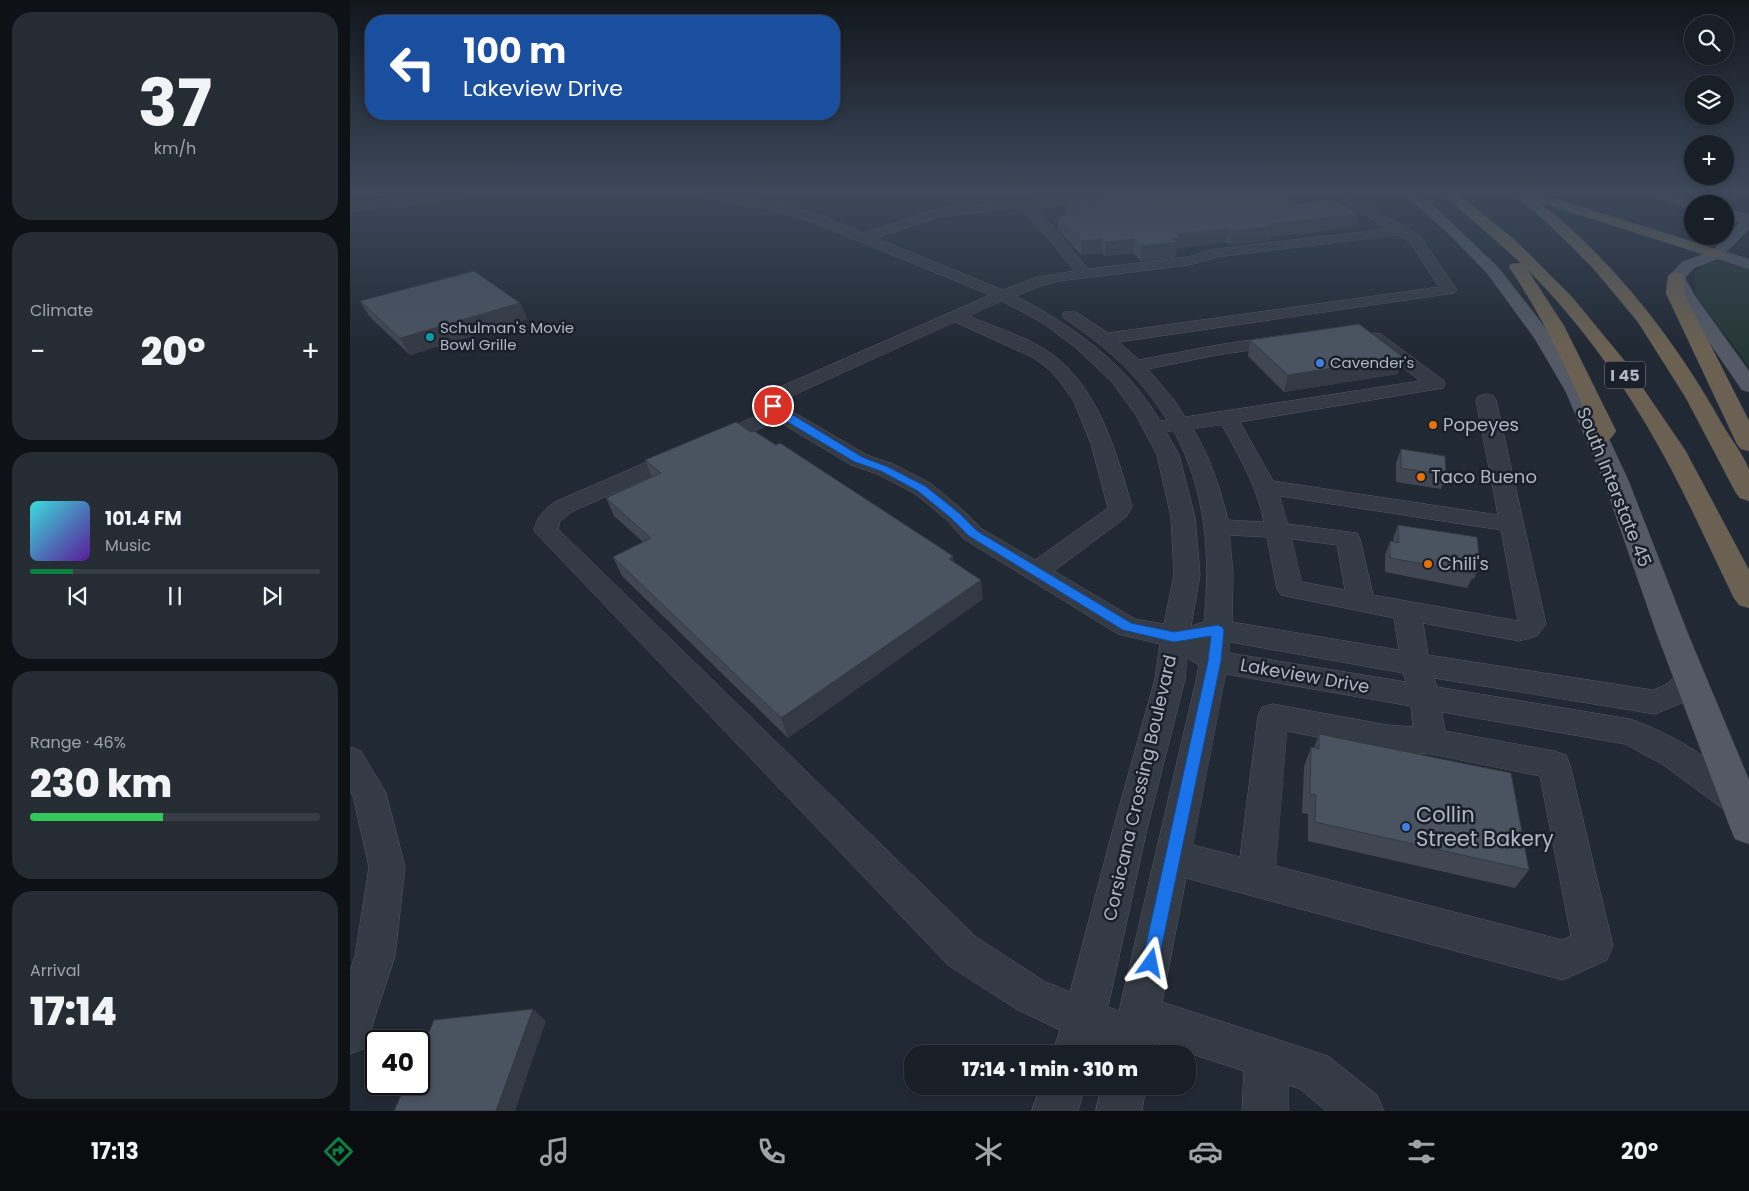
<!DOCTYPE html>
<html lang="en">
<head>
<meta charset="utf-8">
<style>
  :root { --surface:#191f27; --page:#262c33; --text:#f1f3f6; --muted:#9fa2a7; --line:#373d44; --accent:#0b8043 }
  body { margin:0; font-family:Poppins,sans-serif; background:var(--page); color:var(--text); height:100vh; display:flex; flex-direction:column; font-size:19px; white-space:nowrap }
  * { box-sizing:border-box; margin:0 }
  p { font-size:16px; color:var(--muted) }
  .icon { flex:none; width:28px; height:28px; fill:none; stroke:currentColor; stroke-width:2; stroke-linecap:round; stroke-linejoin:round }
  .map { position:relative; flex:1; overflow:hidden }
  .drawer { display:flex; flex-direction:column; gap:12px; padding:12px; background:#0e1115; width:350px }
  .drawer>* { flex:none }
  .hud { position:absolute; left:15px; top:15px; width:475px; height:105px; border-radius:20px; box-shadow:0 2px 8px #0003,0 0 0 1px var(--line); background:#1a4fa0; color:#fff; overflow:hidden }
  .fabs { position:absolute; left:1334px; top:15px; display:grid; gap:10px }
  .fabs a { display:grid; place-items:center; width:50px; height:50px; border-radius:50%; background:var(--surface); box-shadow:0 2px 8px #0003,0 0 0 1px var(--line); font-size:25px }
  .speed { position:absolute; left:15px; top:1030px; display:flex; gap:10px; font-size:25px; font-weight:700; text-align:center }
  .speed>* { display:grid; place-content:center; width:65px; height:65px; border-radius:50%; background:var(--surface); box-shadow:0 2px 8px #0003,0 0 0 1px var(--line); line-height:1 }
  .speed .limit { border:2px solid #111; border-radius:8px; background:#fff; color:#111 }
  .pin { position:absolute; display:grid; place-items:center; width:42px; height:42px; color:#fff; margin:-21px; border:2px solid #fff; border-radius:50%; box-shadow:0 1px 5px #0007 }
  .me { position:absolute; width:55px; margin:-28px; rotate:12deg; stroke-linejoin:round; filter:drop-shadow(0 0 4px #0008) }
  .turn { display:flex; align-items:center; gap:18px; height:105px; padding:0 15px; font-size:22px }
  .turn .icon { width:65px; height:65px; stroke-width:2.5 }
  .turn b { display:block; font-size:35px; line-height:42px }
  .big { font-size:38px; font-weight:800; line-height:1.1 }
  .drawer .widget { flex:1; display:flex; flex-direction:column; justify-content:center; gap:8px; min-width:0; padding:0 18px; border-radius:20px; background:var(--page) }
  .drawer .dial { align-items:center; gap:0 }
  .dial b { font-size:65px; line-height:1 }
  .song { display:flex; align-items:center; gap:15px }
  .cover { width:60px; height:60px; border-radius:8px; background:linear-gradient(135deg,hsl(180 70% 55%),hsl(270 70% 35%)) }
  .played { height:5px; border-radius:2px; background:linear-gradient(90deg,var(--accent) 15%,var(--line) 15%) }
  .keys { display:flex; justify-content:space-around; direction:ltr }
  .heat { display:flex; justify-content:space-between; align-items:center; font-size:28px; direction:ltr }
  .charge { height:8px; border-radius:4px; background:linear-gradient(90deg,#34c759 46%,var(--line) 0) }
  .trip { position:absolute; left:554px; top:1045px; width:292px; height:50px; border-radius:20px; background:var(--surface); box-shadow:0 2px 8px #0003,0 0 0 1px var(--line); font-weight:800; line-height:50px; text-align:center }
  .menu { display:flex; height:80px; justify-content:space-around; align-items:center; background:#0a0c10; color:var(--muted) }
  .menu .icon { width:35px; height:35px }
  .menu .current { color:var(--accent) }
  .menu b { font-size:22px; color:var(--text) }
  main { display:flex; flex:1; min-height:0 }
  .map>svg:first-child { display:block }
</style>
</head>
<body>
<main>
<section class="drawer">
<div class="widget dial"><b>37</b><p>km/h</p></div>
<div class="widget"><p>Climate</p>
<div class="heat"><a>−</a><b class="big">20°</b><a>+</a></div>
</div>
<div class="widget">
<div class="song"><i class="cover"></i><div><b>101.4 FM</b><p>Music</p></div></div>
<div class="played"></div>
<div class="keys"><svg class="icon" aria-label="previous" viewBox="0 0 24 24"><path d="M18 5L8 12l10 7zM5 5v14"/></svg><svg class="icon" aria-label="pause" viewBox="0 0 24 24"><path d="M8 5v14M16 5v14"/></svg><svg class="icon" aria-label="next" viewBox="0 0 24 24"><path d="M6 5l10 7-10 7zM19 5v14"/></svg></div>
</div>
<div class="widget"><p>Range · 46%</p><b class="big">230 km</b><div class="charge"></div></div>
<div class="widget"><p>Arrival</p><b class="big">17:14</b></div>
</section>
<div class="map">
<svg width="1399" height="1111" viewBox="0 0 1399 1111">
  <rect width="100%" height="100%" fill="#212934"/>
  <path fill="#263737" d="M 1368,261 L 1399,268 L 1399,367 L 1346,296 L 1344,273 L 1356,264 Z"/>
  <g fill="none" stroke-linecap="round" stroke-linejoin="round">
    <g stroke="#525963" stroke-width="1">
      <g id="minor">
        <path d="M 103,192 L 144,192 L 138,196 L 0,211 L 0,203 Z"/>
        <path d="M 331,192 L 363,192 L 406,198 L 470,215 L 513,233 L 587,209 L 756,192 L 799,192 L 793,196 L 683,207 L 701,224 L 738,269 L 837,257 L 865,249 L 1038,229 L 978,192 L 993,192 L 1070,236 L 1107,290 L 1104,293 L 769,342 L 789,360 L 867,345 L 934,335 L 940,336 L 943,340 L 940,344 L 934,345 L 867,355 L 798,369 L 824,400 L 835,417 L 1070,381 L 1016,338 L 1019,334 L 1025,333 L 1031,334 L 1093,380 L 1095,384 L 1093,388 L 890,422 L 923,481 L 1148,515 L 1126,400 L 1129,396 L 1136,394 L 1143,396 L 1146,400 L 1196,624 L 1187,636 L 1169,641 L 1073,623 L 1078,655 L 1303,690 C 1308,688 1314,686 1318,683 C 1331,671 1327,661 1349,668 L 1354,676 L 1339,700 L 1305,714 L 1084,678 L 1087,687 L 1280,719 C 1324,734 1363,761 1399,789 L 1399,811 L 1388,815 L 1376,811 L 1312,764 L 1275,744 L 1092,712 L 1095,731 L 1204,751 L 1216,755 L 1220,765 L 1263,946 L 1257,960 L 1213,980 L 836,878 L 812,1002 L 978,1056 L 1027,1095 L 1034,1111 L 976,1111 L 950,1089 L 938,1085 L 938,1111 L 892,1111 L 894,1071 L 805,1042 L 803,1054 L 760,1054 L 760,1050 L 747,1046 L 745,1054 L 702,1054 L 710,1030 L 666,1009 L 598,965 L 184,531 C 186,517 195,508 207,501 L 322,451 L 330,450 L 338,451 L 341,456 L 338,461 L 223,511 L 210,521 L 208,529 L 626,937 L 694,981 L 720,992 L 763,829 L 805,679 L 810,644 L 768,634 L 614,539 L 597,520 L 564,493 L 527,474 L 501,465 L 428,421 L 371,445 L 364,447 L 357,445 L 354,441 L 357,437 L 416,412 L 413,406 L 421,393 L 430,387 L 640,295 L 460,221 L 405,206 L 337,196 ZM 670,208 L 691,230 L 724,271 L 684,278 L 653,290 L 526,238 L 589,217 ZM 1049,235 L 1060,242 L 1089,287 L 758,333 L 726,312 L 714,312 L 712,315 L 714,318 C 755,346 791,377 817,420 L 810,421 C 777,364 723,326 666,296 L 693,285 L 709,281 L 839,265 L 867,257 ZM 652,301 L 693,323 L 726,348 L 762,382 L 786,415 L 807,455 L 821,517 L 824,575 L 814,624 L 785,619 L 704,571 L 776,517 L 782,507 C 766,451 748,384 696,350 C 672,335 644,327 619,316 ZM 605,322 L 684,358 L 701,371 L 714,387 L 724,402 L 741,444 L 758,508 L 685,560 L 632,529 L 613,510 L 580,483 L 543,464 L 517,455 L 433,406 L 436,400 L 444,395 ZM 872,425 C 889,456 907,486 914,522 L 878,520 C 870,488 860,456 843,429 ZM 824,431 C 856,491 861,555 854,622 L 841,626 L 850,575 L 845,517 L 829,455 L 816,432 ZM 930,496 L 1151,530 L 1168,621 L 1023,595 L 1010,539 L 1007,533 L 938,524 ZM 880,535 L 917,537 L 927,589 L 931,595 L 1044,618 L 1049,650 L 882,622 L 883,575 ZM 942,539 L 987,545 L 995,590 L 952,582 ZM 880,642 L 1053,673 L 1056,682 L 879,653 ZM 837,658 L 849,665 L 847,676 L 769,1011 L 758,1007 L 797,829 L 835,679 ZM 876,674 L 1061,706 L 1063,727 L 1037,725 L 923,704 L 912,707 L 908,716 L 890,857 L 843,845 ZM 937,731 L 1037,751 L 1081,754 L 1190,776 L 1221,936 L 1212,940 L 926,866 Z"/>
        <path d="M 0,747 L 11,751 L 36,793 L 55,867 L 45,956 L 15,1048 L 0,1054 L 0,971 L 5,956 L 19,867 L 3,796 L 0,791 Z"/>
        <path d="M 691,1086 L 735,1086 L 728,1111 L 682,1111 Z"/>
        <path d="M 752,1086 L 796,1086 L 792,1111 L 746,1111 Z"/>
      </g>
    </g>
    <g stroke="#3e444f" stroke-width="1">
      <g id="major">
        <path d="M 1052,192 L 1066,192 L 1085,207 L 1148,267 L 1201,335 L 1237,392 L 1279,482 L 1338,634 L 1399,780 L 1399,844 L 1385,839 L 1380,827 L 1307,634 L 1254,482 L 1216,392 L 1185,339 L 1137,273 L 1097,232 Z"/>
        <path d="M 1301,192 L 1319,192 L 1347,204 L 1342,204 L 1342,210 L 1302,195 Z"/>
        <path d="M 1375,208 L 1399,215 L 1399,229 L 1376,252 L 1399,259 L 1399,269 L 1368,259 L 1344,268 L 1335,278 L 1345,296 L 1399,371 L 1399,392 L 1392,390 L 1328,297 L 1318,277 L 1332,262 L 1362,251 L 1390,222 L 1375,217 Z"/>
      </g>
    </g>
    <g stroke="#3f4650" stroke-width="1">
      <g id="highway">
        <path d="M 1091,192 L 1105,192 L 1165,240 L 1222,297 L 1273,359 L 1335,450 L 1399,570 L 1399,608 L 1389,605 L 1384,598 C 1360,549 1338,499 1312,452 C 1276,386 1230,322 1177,269 L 1214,326 L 1266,431 C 1259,442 1252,447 1239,444 L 1236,439 L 1243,430 C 1219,373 1194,318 1159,267 L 1161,264 L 1171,263 Z"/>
        <path d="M 1161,192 L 1187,193 L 1372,251 L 1375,254 L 1372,257 L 1362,257 L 1189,202 C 1265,262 1325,340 1372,424 C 1380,438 1393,454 1399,470 C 1399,479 1399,492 1399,501 L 1390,498 L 1386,493 L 1336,398 L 1288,322 L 1243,268 L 1200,225 Z"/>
        <path d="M 1326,272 L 1332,274 L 1334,277 L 1334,293 L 1399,421 L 1399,451 L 1391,449 L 1387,444 L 1316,293 L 1318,277 L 1320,274 Z"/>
      </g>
    </g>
    <use href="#minor" fill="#353b45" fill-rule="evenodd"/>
    <use href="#major" fill="#535a65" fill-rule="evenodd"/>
    <use href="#highway" fill="#6a6152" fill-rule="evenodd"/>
  </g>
  <g fill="#404753">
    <path d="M 716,203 L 948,204 L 1009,214 L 1006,227 L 921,237 L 920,240 L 880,245 L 876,242 L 828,248 L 827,251 L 826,251 L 825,257 L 791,261 L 783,253 L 755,256 L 752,253 L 731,255 L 708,230 L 708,216 L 716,215 Z"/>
    <path d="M 10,301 L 170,303 L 177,319 L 60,355 L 19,316 Z"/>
    <path d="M 900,340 L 1048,374 L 934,392 L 898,356 Z"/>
    <path d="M 1051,449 L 1096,475 L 1091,489 L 1046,482 L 1046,463 Z"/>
    <path d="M 295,460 L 604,562 L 633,599 L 438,738 L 272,576 L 263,557 L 293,542 L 264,516 L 256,498 L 302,477 Z"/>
    <path d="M 1048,525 L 1130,564 L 1124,579 L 1122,578 L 1117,588 L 1035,572 L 1035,555 L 1040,541 L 1043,541 L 1043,539 Z"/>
    <path d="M 969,734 L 1179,870 L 1165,888 L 958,841 L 958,814 L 952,813 L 954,767 L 961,747 L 964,748 Z"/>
  </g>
  <g fill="#343a43">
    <path d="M 1009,214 L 1006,227 L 921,237 L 920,240 L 880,245 L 882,231 L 919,224 Z"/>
    <path d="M 878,229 L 876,242 L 828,248 L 827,251 L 826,251 L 825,257 L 791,261 L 792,246 L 821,238 L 826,234 Z"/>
    <path d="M 752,239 L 752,253 L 731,255 L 732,241 Z"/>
    <path d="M 784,239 L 783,253 L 755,256 L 755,242 Z"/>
    <path d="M 170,303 L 177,319 L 60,355 L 50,338 Z"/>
    <path d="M 1053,357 L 1048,374 L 934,392 L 938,375 Z"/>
    <path d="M 603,556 L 605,575 L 599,559 Z"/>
    <path d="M 631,580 L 633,599 L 438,738 L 431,718 Z"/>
    <path d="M 183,1009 L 196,1021 L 165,1111 L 146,1111 Z"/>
  </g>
  <g fill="#4a5360" stroke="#343a43">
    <path d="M 833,192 L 929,192 L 948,204 L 984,200 L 1009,214 L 919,224 L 923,226 L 898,229 L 882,231 L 878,229 L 826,234 L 829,237 L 821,238 L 827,242 L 792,246 L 784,239 L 755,242 L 752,239 L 732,241 L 708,216 L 728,214 L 716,203 Z"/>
    <path d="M 124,271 L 170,303 L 50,338 L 10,301 Z"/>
    <path d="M 1009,324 L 1053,357 L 938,375 L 900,340 Z"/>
    <path d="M 386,422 L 401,432 L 404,431 L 426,445 L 430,443 L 603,556 L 599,559 L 631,580 L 431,718 L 263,557 L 301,538 L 256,498 L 311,473 L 295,460 Z"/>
    <path d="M 1051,449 L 1095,456 L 1096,475 L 1051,468 Z"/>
    <path d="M 1048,525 L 1127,537 L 1130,564 L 1123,563 L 1124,573 L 1040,558 L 1040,541 L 1049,543 Z"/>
    <path d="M 969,734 L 1161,773 L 1179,870 L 965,822 L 966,795 L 960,794 L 961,747 L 969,749 Z"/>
    <path d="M 183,1009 L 146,1111 L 44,1111 L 56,1084 L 69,1084 L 69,1055 L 84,1020 Z"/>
  </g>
  <linearGradient id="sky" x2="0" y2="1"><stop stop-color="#12171d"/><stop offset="0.55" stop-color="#3d495c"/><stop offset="1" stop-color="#3d495c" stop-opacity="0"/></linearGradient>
  <rect width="1399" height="348" fill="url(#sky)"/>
  <path fill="#1a73e8" stroke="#114b97" d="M 423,403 L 512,457 L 538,467 L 575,486 L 609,513 L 627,531 L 781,623 L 824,632 L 868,625 L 872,627 L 874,630 L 871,661 L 807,969 L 801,972 L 794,969 L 792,963 L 858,661 L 861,636 L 824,642 L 773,630 L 619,536 L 601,518 L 568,491 L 531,471 L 505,462 L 431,418 L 418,406 Z"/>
  <circle fill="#0f9aa8" stroke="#1a202a" stroke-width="2" cx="80" cy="337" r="5"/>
  <g fill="#3f7fe0" stroke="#1a202a" stroke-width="2">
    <circle cx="970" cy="363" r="5"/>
    <circle cx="1056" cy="827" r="5"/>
  </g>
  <g fill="#e8710a" stroke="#1a202a" stroke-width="2">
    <circle cx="1083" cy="425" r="5"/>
    <circle cx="1071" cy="477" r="5"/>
    <circle cx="1078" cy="564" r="5"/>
  </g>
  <g text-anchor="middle" stroke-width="5" stroke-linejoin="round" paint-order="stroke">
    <g font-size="15" fill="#afb6c2" stroke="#1a202a" text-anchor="start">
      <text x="90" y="333">Schulman's Movie<tspan x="90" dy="17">Bowl Grille</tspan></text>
      <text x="980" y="368">Cavender's</text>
    </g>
    <rect fill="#1a202a" stroke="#828994" stroke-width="1" x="1255" y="361.5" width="40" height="27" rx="4"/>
    <g font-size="16" font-weight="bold" fill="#afb6c2">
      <text x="1275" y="381">I 45</text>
    </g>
    <g font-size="18" fill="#afb6c2" stroke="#1a202a" text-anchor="start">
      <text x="1093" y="431">Popeyes</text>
      <text x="1081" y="483">Taco Bueno</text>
      <text x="1088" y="570">Chili's</text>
    </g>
    <g font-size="18" fill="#afb6c2" stroke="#1a202a">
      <text transform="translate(1264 487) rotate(68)" y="6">South Interstate 45</text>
      <text transform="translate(955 676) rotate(10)" y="6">Lakeview Drive</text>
      <text transform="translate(790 788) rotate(-77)" y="6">Corsicana Crossing Boulevard</text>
    </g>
    <g font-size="21" fill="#afb6c2" stroke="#1a202a" text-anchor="start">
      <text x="1066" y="822">Collin<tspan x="1066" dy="24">Street Bakery</tspan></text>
    </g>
  </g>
</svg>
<div class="fabs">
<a><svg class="icon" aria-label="search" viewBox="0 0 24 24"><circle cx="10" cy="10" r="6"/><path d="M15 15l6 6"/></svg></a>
<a><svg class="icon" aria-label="layers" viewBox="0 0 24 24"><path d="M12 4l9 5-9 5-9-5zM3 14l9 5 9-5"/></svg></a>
<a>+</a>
<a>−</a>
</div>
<div class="speed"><div class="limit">40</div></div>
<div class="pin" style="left:423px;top:406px;background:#d93025"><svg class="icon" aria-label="arrive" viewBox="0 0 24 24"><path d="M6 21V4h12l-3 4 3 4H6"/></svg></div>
<svg class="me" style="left:801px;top:963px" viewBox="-20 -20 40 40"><path d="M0-17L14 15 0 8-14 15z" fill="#1a73e8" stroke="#fff" stroke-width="4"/></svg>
<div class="trip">17:14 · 1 min · 310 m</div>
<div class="hud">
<div class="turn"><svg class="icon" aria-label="left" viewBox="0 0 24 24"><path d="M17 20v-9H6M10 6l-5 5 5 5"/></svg><div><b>100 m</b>Lakeview Drive</div></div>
</div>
</div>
</main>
<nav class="menu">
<b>17:13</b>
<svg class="icon current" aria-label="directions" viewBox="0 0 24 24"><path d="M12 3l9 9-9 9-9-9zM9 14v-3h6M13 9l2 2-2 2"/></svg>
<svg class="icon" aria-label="music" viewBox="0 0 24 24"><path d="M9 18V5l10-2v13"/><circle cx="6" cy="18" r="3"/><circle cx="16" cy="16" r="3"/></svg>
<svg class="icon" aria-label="phone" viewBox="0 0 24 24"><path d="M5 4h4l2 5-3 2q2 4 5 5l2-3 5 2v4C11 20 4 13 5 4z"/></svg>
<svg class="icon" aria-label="climate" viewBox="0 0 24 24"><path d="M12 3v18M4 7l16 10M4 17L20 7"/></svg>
<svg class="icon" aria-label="car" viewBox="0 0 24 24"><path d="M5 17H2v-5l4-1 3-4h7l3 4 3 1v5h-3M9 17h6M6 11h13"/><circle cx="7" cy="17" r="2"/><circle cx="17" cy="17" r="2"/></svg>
<svg class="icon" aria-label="filters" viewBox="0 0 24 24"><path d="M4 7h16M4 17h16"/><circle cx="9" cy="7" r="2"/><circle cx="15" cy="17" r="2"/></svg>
<b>20°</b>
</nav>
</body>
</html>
